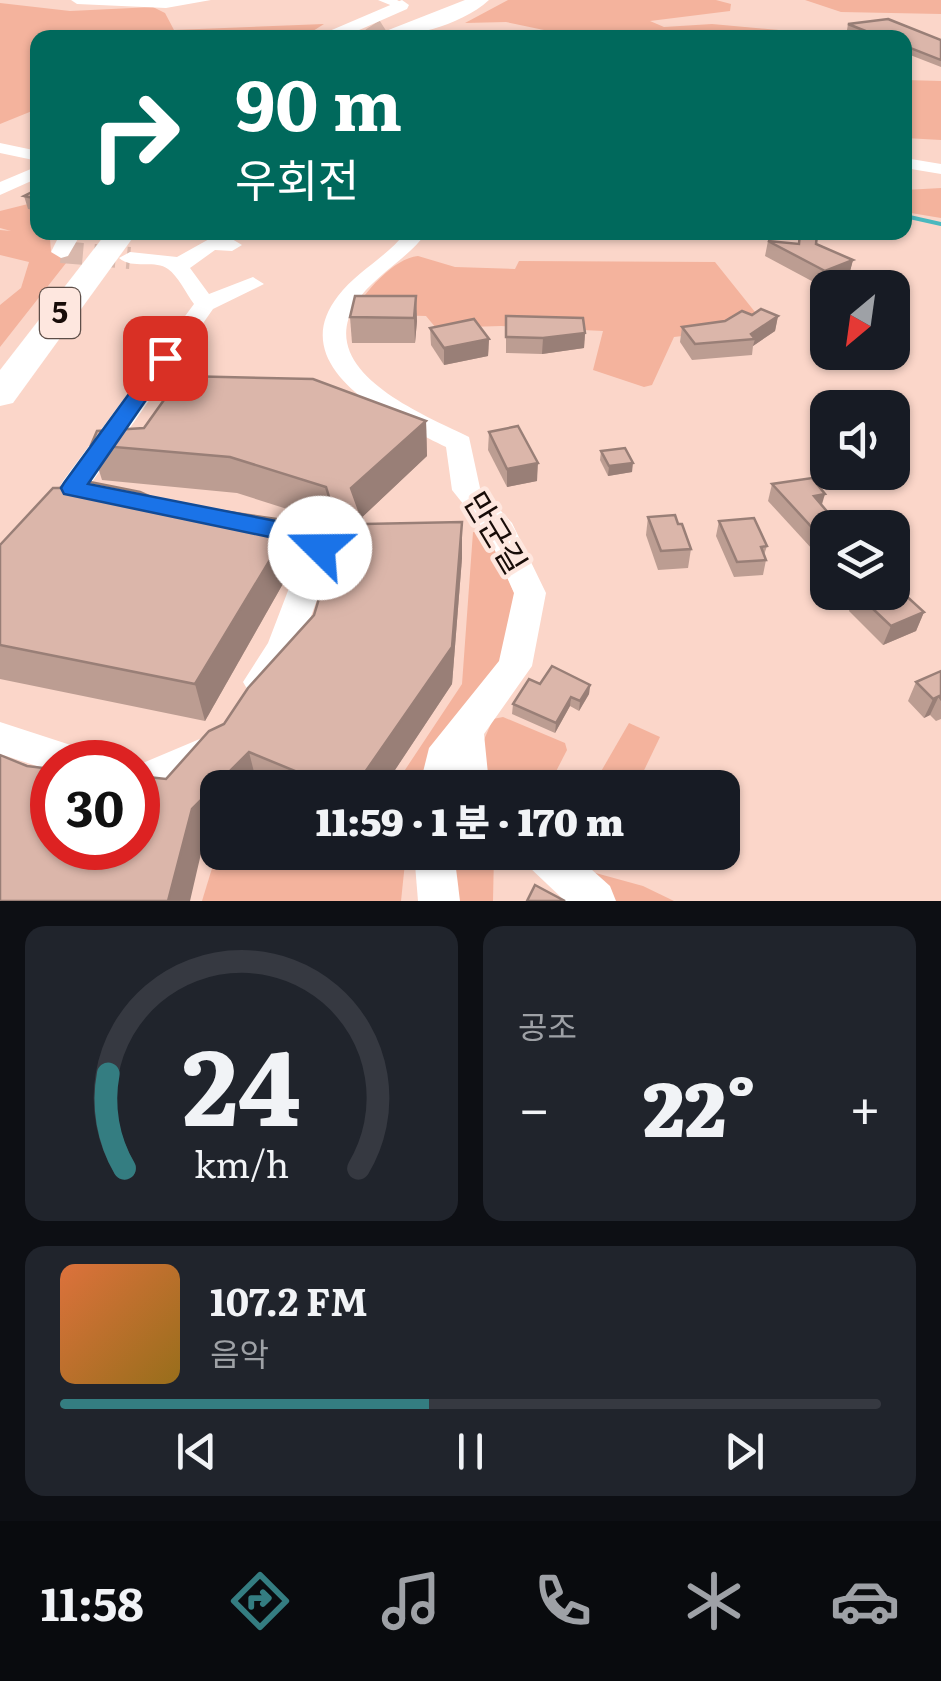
<!DOCTYPE html>
<html lang="ko">
<head>
<meta charset="utf-8">
<style>
  :root { --surface:#171b24; --page:#20242c; --text:#f1f3f6; --muted:#9ea1a6; --line:#363941; --accent:#347d81 }
  body { margin:0; font-family:Literata,"Noto Sans KR",serif; background:var(--page); color:var(--text); height:100vh; display:flex; flex-direction:column; font-size:38px; white-space:nowrap }
  * { box-sizing:border-box; margin:0 }
  p { font-size:32px; color:var(--muted) }
  .icon { flex:none; width:55px; height:55px; fill:none; stroke:currentColor; stroke-width:2; stroke-linecap:round; stroke-linejoin:round }
  .map { position:relative; height:901px; overflow:hidden }
  .panel { display:flex; flex-direction:column; gap:25px; padding:25px; background:#0d0f14; flex:1 }
  .panel>* { flex:none }
  .hud { position:absolute; left:30px; top:30px; width:882px; height:210px; border-radius:20px; box-shadow:0 2px 8px #0004; background:#00695c; color:#fff; overflow:hidden }
  .needle { width:65px; rotate:209deg }
  .fabs { position:absolute; left:810px; top:270px; display:grid; gap:20px }
  .fabs a { display:grid; place-items:center; width:100px; height:100px; border-radius:20px; background:var(--surface); box-shadow:0 2px 8px #0004; font-size:50px }
  .speed { position:absolute; left:30px; top:740px; display:flex; gap:20px; font-size:50px; font-weight:700; text-align:center }
  .speed>* { display:grid; place-content:center; width:130px; height:130px; border-radius:50%; background:var(--surface); box-shadow:0 2px 8px #0004; line-height:1 }
  .speed .limit { border:15px solid #d22; background:#fff; color:#111 }
  .pin { position:absolute; display:grid; place-items:center; width:85px; height:85px; color:#fff; margin:-42px; border-radius:20px; box-shadow:0 5px 15px #0006 }
  .me { position:absolute; width:110px; margin:-55px; rotate:292deg; stroke-linejoin:round; filter:drop-shadow(0 0 8px #0008) }
  .turn { display:flex; align-items:center; gap:35px; height:210px; padding:0 40px; font-size:45px }
  .turn .icon { width:130px; height:130px; stroke-width:2.5 }
  .turn b { display:block; font-size:70px; line-height:85px }
  .big { font-size:75px; font-weight:800; line-height:1.1 }
  .panel .card { flex:1; display:flex; flex-direction:column; justify-content:center; gap:15px; min-width:0; padding:0 35px; border-radius:20px; background:var(--page) }
  .panel .dial { align-items:center; gap:0 }
  .dial svg { height:260px; overflow:visible; fill:none; stroke:var(--line); stroke-width:7; stroke-linecap:round; text-anchor:middle }
  .dial text { fill:var(--text); stroke:none }
  .song { display:flex; align-items:center; gap:30px }
  .cover { width:120px; height:120px; border-radius:15px; background:linear-gradient(135deg,hsl(20 70% 55%),hsl(40 70% 35%)) }
  .played { height:10px; border-radius:5px; background:linear-gradient(90deg,var(--accent) 45%,var(--line) 45%) }
  .keys { display:flex; justify-content:space-around; direction:ltr }
  .heat { display:flex; justify-content:space-between; align-items:center; font-size:55px; direction:ltr }
  .panel .tiles { flex:1; display:grid; gap:25px; grid-template-columns:1fr 1fr }
  .card:last-child { grid-column:span 2 }
  .trip { position:absolute; left:200px; top:770px; width:540px; height:100px; border-radius:20px; background:var(--surface); box-shadow:0 2px 8px #0004; font-weight:800; line-height:100px; text-align:center }
  .menu { display:flex; height:160px; justify-content:space-around; align-items:center; background:#090b0e; color:var(--muted) }
  .menu .icon { width:70px; height:70px }
  .menu .selected { color:var(--accent) }
  .menu b { font-size:45px; color:var(--text) }
  .map>svg:first-child { display:block }
</style>
</head>
<body>
<div class="map">
<svg width="941" height="901" viewBox="0 0 941 901">
  <rect width="100%" height="100%" fill="#fbd6c9"/>
  <g fill="#f4b39d">
    <path d="M 508,0 L 716,0 L 731,4 L 730,11 L 650,21 L 664,27 L 712,24 L 857,37 L 582,38 L 506,22 L 465,23 Z"/>
    <path d="M 805,0 L 941,0 L 941,14 L 841,12 Z"/>
    <path d="M 0,3 L 70,11 L 153,7 L 165,13 L 174,30 L 324,24 L 302,38 L 38,38 L 37,109 L 0,124 Z"/>
    <path d="M 905,80 L 941,81 L 941,140 L 905,138 Z"/>
    <path d="M 941,188 L 941,218 L 905,212 L 905,190 Z"/>
    <path d="M 28,204 L 37,209 L 34,211 L 38,232 L 59,233 L 50,239 L 51,251 L 70,258 L 0,347 L 0,305 L 21,288 L 29,262 L 0,255 L 0,230 L 11,231 L 0,228 L 0,211 Z"/>
    <path d="M 418,256 L 455,267 L 515,269 L 519,261 L 715,262 L 759,317 L 724,331 L 674,337 L 652,385 L 644,387 L 593,370 L 603,331 L 501,326 L 436,328 L 426,316 L 353,314 C 363,293 394,258 418,256 Z"/>
    <path d="M 473,532 L 488,534 L 515,595 L 499,666 L 422,787 L 393,788 L 462,684 Z"/>
    <path d="M 503,717 L 565,743 L 567,750 L 548,787 L 485,787 L 477,756 L 493,719 Z"/>
    <path d="M 629,723 L 660,737 L 636,787 L 592,787 Z"/>
    <path d="M 217,852 L 406,853 L 401,901 L 202,901 Z"/>
    <path d="M 450,853 L 494,853 L 493,901 L 457,901 Z"/>
    <path d="M 581,869 L 643,886 L 674,901 L 609,901 Z"/>
  </g>
  <g fill="none" stroke-linecap="round" stroke-linejoin="round">
    <path stroke="#4ab8be" stroke-width="4" d="M 905,216 L 941,224"/>
    <path stroke="#d9b8ac" stroke-width="22" stroke-dasharray="22 11" stroke-linecap="butt" d="M 61,252 L 130,258"/>
    <path stroke="#d9b8ac" stroke-width="20" stroke-dasharray="20 10" stroke-linecap="butt" d="M 371,38 L 385,29"/>
    <g fill="#fff" fill-rule="evenodd">
      <path d="M 71,0 L 211,0 L 166,8 L 77,4 Z"/>
      <path d="M 378,0 L 397,0 L 406,5 L 400,9 Z"/>
      <path d="M 0,143 L 38,151 L 38,161 L 0,153 Z"/>
      <path d="M 905,158 L 941,164 L 941,174 L 905,168 Z"/>
      <path d="M 38,166 L 38,178 L 0,195 L 0,182 Z"/>
      <path d="M 61,232 L 82,232 L 68,256 L 61,258 L 51,252 Z"/>
      <path d="M 406,232 L 427,232 C 407,260 373,276 356,303 C 313,371 422,414 469,437 L 480,488 L 512,523 L 546,593 L 532,666 L 484,734 L 488,774 L 496,788 L 419,788 L 429,748 L 499,661 L 514,593 L 488,535 L 452,490 L 446,447 C 394,421 282,368 338,296 C 357,271 387,257 406,232 Z"/>
      <path d="M 211,238 L 232,239 L 242,245 L 232,251 L 215,250 L 190,268 L 209,294 L 253,277 L 264,284 L 213,309 L 83,495 L 63,495 L 59,488 L 63,481 L 194,304 C 186,293 178,276 168,269 C 154,259 133,270 119,258 L 130,252 L 177,257 Z"/>
      <path d="M 251,515 L 326,533 L 335,548 L 300,648 L 273,692 L 261,696 L 249,692 L 243,682 L 268,643 L 304,549 L 240,532 L 236,525 L 240,518 Z"/>
      <path d="M 0,722 L 86,750 L 92,762 L 52,762 L 52,771 L 0,754 Z"/>
      <path d="M 214,733 L 227,738 L 233,749 L 227,760 L 138,800 L 138,765 Z"/>
      <path d="M 414,852 L 454,852 L 460,901 L 418,901 Z"/>
      <path d="M 522,852 L 572,852 L 610,886 L 616,901 L 565,901 L 528,866 Z"/>
    </g>
    <g fill="#fff" fill-rule="evenodd">
      <path d="M 402,0 L 409,5 L 407,9 L 341,38 L 313,38 Z"/>
      <path d="M 465,0 L 489,0 C 459,27 407,38 368,38 Z"/>
      <path d="M 107,232 L 137,232 L 13,403 L 0,406 L 0,370 Z"/>
    </g>
  </g>
  <g fill="#bc9d92">
    <path d="M 848,24 L 941,40 L 941,67 L 905,53 L 905,38 L 866,38 L 847,30 Z"/>
    <path d="M 38,189 L 38,211 L 28,209 L 24,196 Z"/>
    <path d="M 800,233 L 816,244 L 853,260 L 849,275 L 821,286 L 765,256 L 768,241 L 798,244 Z"/>
    <path d="M 416,296 L 417,321 L 415,343 L 352,343 L 350,317 Z"/>
    <path d="M 752,315 L 778,316 L 775,331 L 753,346 L 752,355 L 692,360 L 680,342 L 682,327 L 725,321 Z"/>
    <path d="M 506,316 L 585,333 L 584,348 L 542,354 L 506,353 Z"/>
    <path d="M 430,328 L 489,339 L 488,356 L 444,365 L 431,345 Z"/>
    <path d="M 426,421 L 427,456 L 362,517 L 364,524 L 462,522 L 462,558 L 452,684 L 383,788 L 218,788 L 218,830 L 203,845 L 27,766 L 166,779 L 224,724 L 314,615 L 327,572 L 331,523 L 237,493 L 102,480 L 91,445 Z"/>
    <path d="M 489,432 L 537,481 L 507,487 L 488,450 Z"/>
    <path d="M 601,451 L 632,472 L 608,476 L 600,460 Z"/>
    <path d="M 772,484 L 822,505 L 828,528 L 828,562 L 813,550 L 768,501 Z"/>
    <path d="M 648,517 L 678,524 L 691,549 L 688,568 L 658,570 L 646,535 Z"/>
    <path d="M 719,521 L 767,546 L 764,555 L 766,560 L 763,575 L 734,577 L 716,536 Z"/>
    <path d="M 0,545 L 293,566 L 205,721 L 0,679 Z"/>
    <path d="M 855,592 L 924,612 L 916,631 L 883,645 L 849,611 Z"/>
    <path d="M 941,671 L 941,719 L 936,721 L 930,715 L 924,718 L 908,701 L 916,682 Z"/>
    <path d="M 540,684 L 590,685 L 589,694 L 579,711 L 570,706 L 555,733 L 512,714 L 513,704 Z"/>
  </g>
  <g fill="#997f77">
    <path d="M 853,260 L 849,275 L 821,286 L 825,271 Z"/>
    <path d="M 416,296 L 417,321 L 415,343 L 414,318 Z"/>
    <path d="M 778,316 L 775,331 L 753,346 L 755,339 L 751,334 Z"/>
    <path d="M 585,333 L 584,348 L 542,354 L 543,338 Z"/>
    <path d="M 489,339 L 488,356 L 444,365 L 444,348 Z"/>
    <path d="M 426,421 L 427,456 L 355,524 L 351,488 Z"/>
    <path d="M 538,463 L 537,481 L 507,487 L 507,469 Z"/>
    <path d="M 633,463 L 632,472 L 608,476 L 609,466 Z"/>
    <path d="M 825,494 L 820,511 L 814,496 Z"/>
    <path d="M 462,522 L 462,558 L 452,684 L 383,788 L 354,788 Z"/>
    <path d="M 288,530 L 293,566 L 205,721 L 195,684 Z"/>
    <path d="M 924,612 L 916,631 L 883,645 L 891,626 Z"/>
    <path d="M 590,685 L 589,694 L 579,711 L 580,701 Z"/>
    <path d="M 939,696 L 930,715 L 924,718 L 933,699 Z"/>
    <path d="M 571,697 L 570,706 L 555,733 L 556,723 Z"/>
    <path d="M 249,752 L 258,788 L 218,788 L 218,830 L 203,845 L 190,901 L 168,901 L 192,809 Z"/>
  </g>
  <g fill="#dbb6aa" stroke="#997f77" stroke-width="2.5">
    <path d="M 888,19 L 941,40 L 941,60 L 905,46 L 905,38 L 883,38 L 848,24 Z"/>
    <path d="M 38,189 L 38,199 L 24,196 Z"/>
    <path d="M 800,233 L 817,235 L 816,244 L 853,260 L 825,271 L 768,241 L 799,244 Z"/>
    <path d="M 355,296 L 416,296 L 414,318 L 350,317 Z"/>
    <path d="M 761,309 L 778,316 L 751,334 L 755,339 L 695,344 L 682,327 L 725,321 L 742,311 L 752,315 Z"/>
    <path d="M 506,316 L 583,318 L 585,333 L 543,338 L 506,337 Z"/>
    <path d="M 474,319 L 489,339 L 444,348 L 430,328 Z"/>
    <path d="M 181,376 L 313,379 L 426,421 L 351,488 L 364,524 L 462,522 L 452,647 L 354,788 L 336,788 L 249,752 L 192,809 L 168,901 L 0,901 L 0,755 L 27,766 L 52,769 L 52,848 L 138,848 L 138,776 L 166,779 L 209,731 L 224,724 L 248,688 L 314,615 L 327,572 L 327,533 L 334,513 L 326,487 L 230,457 L 91,445 L 97,431 L 144,428 Z"/>
    <path d="M 518,426 L 538,463 L 507,469 L 489,432 Z"/>
    <path d="M 625,448 L 633,463 L 609,466 L 601,451 Z"/>
    <path d="M 70,478 L 140,492 L 162,502 L 276,519 L 288,530 L 195,684 L 0,645 L 0,545 L 53,488 L 60,488 Z"/>
    <path d="M 812,478 L 825,494 L 814,496 L 841,528 L 828,528 L 828,541 L 818,534 L 772,484 Z"/>
    <path d="M 675,515 L 678,524 L 682,524 L 691,549 L 661,551 L 648,517 Z"/>
    <path d="M 754,518 L 767,546 L 761,547 L 766,560 L 737,562 L 719,521 Z"/>
    <path d="M 892,583 L 924,612 L 891,626 L 855,592 L 892,592 Z"/>
    <path d="M 552,666 L 590,685 L 580,701 L 571,697 L 556,723 L 513,704 L 529,679 L 540,684 Z"/>
    <path d="M 941,671 L 941,699 L 939,696 L 933,699 L 916,682 Z"/>
    <path d="M 535,885 L 565,901 L 527,901 Z"/>
  </g>
  <path fill="#1a73e8" stroke="#114b97" stroke-width="2.5" d="M 165,352 L 175,358 L 88,484 L 281,522 L 323,535 L 333,548 L 329,554 L 320,557 L 279,539 L 64,494 L 61,488 L 64,483 L 158,354 Z"/>
  <g text-anchor="middle" stroke-width="9" stroke-linejoin="round" paint-order="stroke">
    <rect fill="#fee7df" stroke="#5d4e48" stroke-width="2.5" x="40" y="288" width="40" height="50" rx="8"/>
    <g font-size="30" font-weight="bold" fill="#180c08">
      <text x="60" y="323">5</text>
    </g>
    <g font-size="32" fill="#180c08" stroke="#fee7df">
      <text transform="translate(495 533) rotate(59)" y="11">만군길</text>
    </g>
  </g>
</svg>
<div class="fabs">
<a><svg class="needle" viewBox="-14 -14 28 28"><path d="M0-13l5 13h-10z" fill="#e53935"/><path d="M0 13l5-13h-10z" fill="#9ea1a6"/></svg></a>
<a><svg class="icon" aria-label="sound" viewBox="0 0 24 24"><path d="M4 9h4l5-4v14l-5-4H4zM17 9q2 3 0 6"/></svg></a>
<a><svg class="icon" aria-label="layers" viewBox="0 0 24 24"><path d="M12 4l9 5-9 5-9-5zM3 14l9 5 9-5"/></svg></a>
</div>
<div class="speed"><div class="limit">30</div></div>
<div class="pin" style="left:165px;top:358px;background:#d93025"><svg class="icon" aria-label="arrive" viewBox="0 0 24 24"><path d="M6 21V4h12l-3 4 3 4H6"/></svg></div>
<svg class="me" style="left:320px;top:548px" viewBox="-20 -20 40 40"><circle r="19" fill="#fff"/><path d="M0-13L10 11 0 6-10 11z" fill="#1a73e8"/></svg>
<div class="trip">11:59 · 1 분 · 170 m</div>
<div class="hud">
<div class="turn"><svg class="icon" aria-label="right" viewBox="0 0 24 24"><path d="M7 20v-9h11M14 6l5 5-5 5"/></svg><div><b>90 m</b>우회전</div></div>
</div>
</div>
<section class="panel">
<div class="tiles">
<div class="card dial"><svg viewBox="0 0 100 80">
<path d="M14 69A42 42 0 1 1 86 69"/>
<path d="M14 69A42 42 0 0 1 9 40" stroke="#347d81"/>
<text x="50" y="56" font-size="32" font-weight="700">24</text>
<text x="50" y="72" font-size="11">km/h</text>
</svg></div>
<div class="card"><p>공조</p>
<div class="heat"><a>−</a><b class="big">22°</b><a>+</a></div>
</div>
<div class="card">
<div class="song"><i class="cover"></i><div><b>107.2 FM</b><p>음악</p></div></div>
<div class="played"></div>
<div class="keys"><svg class="icon" aria-label="previous" viewBox="0 0 24 24"><path d="M18 5L8 12l10 7zM5 5v14"/></svg><svg class="icon" aria-label="pause" viewBox="0 0 24 24"><path d="M8 5v14M16 5v14"/></svg><svg class="icon" aria-label="next" viewBox="0 0 24 24"><path d="M6 5l10 7-10 7zM19 5v14"/></svg></div>
</div>
</div>
</section>
<nav class="menu">
<b>11:58</b>
<svg class="icon selected" aria-label="directions" viewBox="0 0 24 24"><path d="M12 3l9 9-9 9-9-9zM9 14v-3h6M13 9l2 2-2 2"/></svg>
<svg class="icon" aria-label="music" viewBox="0 0 24 24"><path d="M9 18V5l10-2v13"/><circle cx="6" cy="18" r="3"/><circle cx="16" cy="16" r="3"/></svg>
<svg class="icon" aria-label="phone" viewBox="0 0 24 24"><path d="M5 4h4l2 5-3 2q2 4 5 5l2-3 5 2v4C11 20 4 13 5 4z"/></svg>
<svg class="icon" aria-label="climate" viewBox="0 0 24 24"><path d="M12 3v18M4 7l16 10M4 17L20 7"/></svg>
<svg class="icon" aria-label="car" viewBox="0 0 24 24"><path d="M5 17H2v-5l4-1 3-4h7l3 4 3 1v5h-3M9 17h6M6 11h13"/><circle cx="7" cy="17" r="2"/><circle cx="17" cy="17" r="2"/></svg>
</nav>
</body>
</html>
